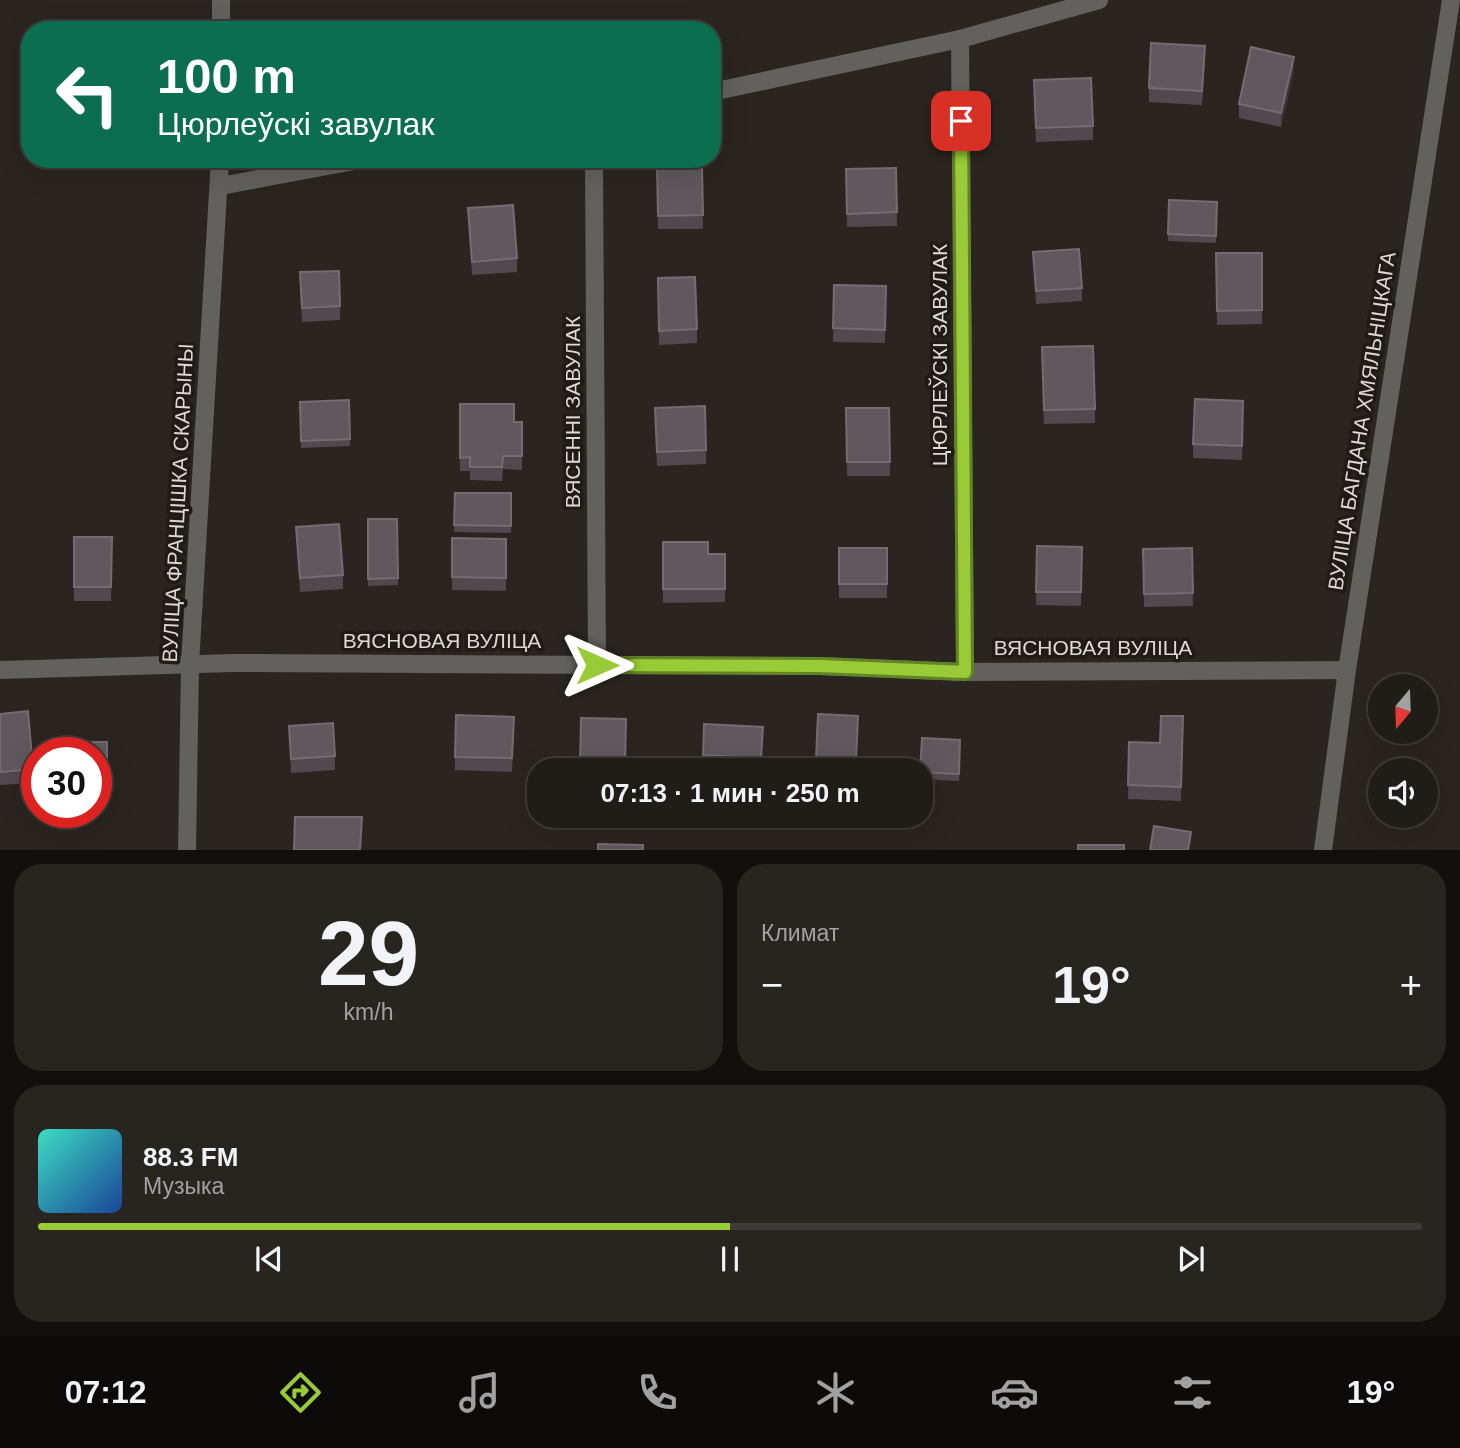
<!DOCTYPE html>
<html lang="ru">
<head>
<meta charset="utf-8">
<style>
  :root { --surface:#201c18; --page:#282521; --text:#f1f3f6; --muted:#a2a1a2; --line:#3d3a37; --accent:#98cb37 }
  body { margin:0; font-family:Arial,sans-serif; background:var(--page); color:var(--text); height:100vh; display:flex; flex-direction:column; font-size:26px; white-space:nowrap }
  * { box-sizing:border-box; margin:0 }
  p { font-size:23px; color:var(--muted) }
  .icon { flex:none; width:38px; height:38px; fill:none; stroke:currentColor; stroke-width:2; stroke-linecap:round; stroke-linejoin:round }
  .map { position:relative; height:850px; overflow:hidden }
  .side { display:flex; flex-direction:column; gap:14px; padding:14px; background:#120f0d; flex:1 }
  .side>* { flex:none }
  .top-card { position:absolute; left:21px; top:21px; width:700px; height:147px; border-radius:28px; box-shadow:0 7px 28px #0002,0 0 0 2px var(--line); background:#0b6e4f; color:#fff; overflow:hidden }
  .needle { width:46px; rotate:199deg }
  .buttons { position:absolute; left:1368px; top:674px; display:grid; gap:14px }
  .buttons a { display:grid; place-items:center; width:70px; height:70px; border-radius:50%; background:var(--surface); box-shadow:0 7px 28px #0002,0 0 0 2px var(--line); font-size:35px }
  .speed { position:absolute; left:21px; top:737px; display:flex; gap:14px; font-size:35px; font-weight:700; text-align:center }
  .speed>* { display:grid; place-content:center; width:91px; height:91px; border-radius:50%; background:var(--surface); box-shadow:0 7px 28px #0002,0 0 0 2px var(--line); line-height:1 }
  .speed .limit { border:10px solid #d22; background:#fff; color:#111 }
  .pin { position:absolute; display:grid; place-items:center; width:60px; height:60px; color:#fff; margin:-30px; border-radius:14px; box-shadow:0 4px 10px #0006 }
  .me { position:absolute; width:77px; margin:-38px; rotate:90deg; stroke-linejoin:round; filter:drop-shadow(0 0 5px #0008) }
  .turn { display:flex; align-items:center; gap:24px; height:147px; padding:0 21px; font-size:32px }
  .turn .icon { width:91px; height:91px; stroke-width:2.5 }
  .turn b { display:block; font-size:49px; line-height:60px }
  .big { font-size:52px; font-weight:600; line-height:1.1 }
  .side .widget { flex:1; display:flex; flex-direction:column; justify-content:center; gap:10px; min-width:0; padding:0 24px; border-radius:28px; background:var(--page) }
  .side .dial { align-items:center; gap:0 }
  .dial b { font-size:91px; line-height:1 }
  .song { display:flex; align-items:center; gap:21px }
  .cover { width:84px; height:84px; border-radius:10px; background:linear-gradient(135deg,hsl(170 70% 55%),hsl(220 70% 35%)) }
  .played { height:7px; border-radius:4px; background:linear-gradient(90deg,var(--accent) 50%,var(--line) 50%) }
  .keys { display:flex; justify-content:space-around; direction:ltr }
  .heat { display:flex; justify-content:space-between; align-items:center; font-size:38px; direction:ltr }
  .side .tiles { flex:1; display:grid; gap:14px; grid-template-columns:1fr 1fr }
  .widget:last-child { grid-column:span 2 }
  .trip { position:absolute; left:527px; top:758px; width:406px; height:70px; border-radius:28px; background:var(--surface); box-shadow:0 7px 28px #0002,0 0 0 2px var(--line); font-weight:600; line-height:70px; text-align:center }
  .tab-bar { display:flex; height:112px; justify-content:space-around; align-items:center; background:#0d0b0a; color:var(--muted) }
  .tab-bar .icon { width:49px; height:49px }
  .tab-bar .current { color:var(--accent) }
  .tab-bar b { font-size:32px; color:var(--text) }
  .map>svg:first-child { display:block }
</style>
</head>
<body>
<div class="map">
<svg width="1460" height="850" viewBox="0 0 1460 850">
  <rect width="100%" height="100%" fill="#2a2520"/>
  <g fill="none" stroke-linecap="round" stroke-linejoin="round">
    <g stroke="#62615d" stroke-width="18">
      <path d="M 960,39 L 965,672"/>
      <path d="M 712,92 L 960,39 L 1099,0"/>
      <path d="M 594,159 L 597,665"/>
      <path d="M 220,186 L 365,159"/>
      <path d="M 0,670 L 232,663 L 820,666 L 965,672 L 1347,670"/>
      <path d="M 1323,850 L 1347,670 L 1451,0"/>
    </g>
    <g stroke="#62615d" stroke-width="18">
      <path d="M 221,30 L 221,0"/>
      <path d="M 187,850 L 190,664 L 220,159"/>
    </g>
  </g>
  <g fill="#504a4e">
    <path d="M 1205,59 L 1202,105 L 1149,102 L 1149,88 Z"/>
    <path d="M 1294,70 L 1281,127 L 1239,118 L 1239,104 Z"/>
    <path d="M 1034,80 L 1093,126 L 1093,140 L 1036,142 Z"/>
    <path d="M 657,165 L 702,165 L 703,229 L 658,229 Z"/>
    <path d="M 896,168 L 897,226 L 847,227 L 846,169 Z"/>
    <path d="M 1217,202 L 1216,243 L 1168,241 L 1168,234 Z"/>
    <path d="M 468,208 L 517,258 L 517,272 L 472,275 Z"/>
    <path d="M 1033,252 L 1082,288 L 1082,301 L 1036,304 Z"/>
    <path d="M 1216,253 L 1262,253 L 1262,324 L 1217,325 Z"/>
    <path d="M 300,272 L 340,306 L 340,320 L 302,322 Z"/>
    <path d="M 658,278 L 697,329 L 697,343 L 659,345 Z"/>
    <path d="M 834,285 L 886,286 L 885,343 L 833,342 Z"/>
    <path d="M 1042,361 L 1095,409 L 1095,423 L 1044,424 Z"/>
    <path d="M 349,400 L 350,446 L 301,448 L 300,402 Z"/>
    <path d="M 1243,401 L 1242,460 L 1193,458 L 1193,444 Z"/>
    <path d="M 460,404 L 514,422 L 522,422 L 522,470 L 503,469 L 502,481 L 470,480 L 470,471 L 460,471 Z"/>
    <path d="M 846,408 L 889,408 L 890,476 L 847,476 Z"/>
    <path d="M 655,422 L 706,450 L 706,464 L 657,466 Z"/>
    <path d="M 455,493 L 511,493 L 511,533 L 454,532 Z"/>
    <path d="M 368,519 L 397,519 L 398,585 L 368,586 Z"/>
    <path d="M 296,527 L 343,575 L 343,589 L 300,592 Z"/>
    <path d="M 74,537 L 112,537 L 111,601 L 74,601 Z"/>
    <path d="M 452,538 L 506,539 L 506,591 L 452,590 Z"/>
    <path d="M 663,542 L 708,554 L 725,554 L 725,602 L 663,603 Z"/>
    <path d="M 1037,546 L 1082,547 L 1081,606 L 1036,605 Z"/>
    <rect x="839" y="548" width="48" height="50"/>
    <path d="M 1192,548 L 1193,606 L 1144,607 L 1143,549 Z"/>
    <path d="M 0,714 L 33,769 L 33,783 L 0,785 Z"/>
    <path d="M 1183,716 L 1181,801 L 1128,799 L 1129,742 L 1160,743 Z"/>
    <path d="M 581,718 L 626,719 L 625,770 L 580,770 Z"/>
    <path d="M 289,726 L 335,756 L 335,770 L 291,773 Z"/>
    <path d="M 858,729 L 856,770 L 816,770 L 816,759 Z"/>
    <path d="M 514,731 L 512,772 L 455,770 L 455,757 Z"/>
    <path d="M 960,740 L 959,781 L 920,779 L 920,770 Z"/>
    <path d="M 763,741 L 761,770 L 703,769 L 703,755 Z"/>
    <path d="M 107,742 L 107,799 L 96,799 L 96,752 Z"/>
  </g>
  <path fill="#3a3536" d="M 1294,57 L 1294,70 L 1281,127 L 1281,113 Z"/>
  <g fill="#5f595d" stroke="#726d70" stroke-width="2">
    <path d="M 1151,43 L 1205,46 L 1202,91 L 1149,88 Z"/>
    <path d="M 1251,47 L 1294,57 L 1281,113 L 1239,104 Z"/>
    <path d="M 1091,78 L 1093,126 L 1036,128 L 1034,80 Z"/>
    <path d="M 657,165 L 702,165 L 703,215 L 658,216 Z"/>
    <path d="M 896,168 L 897,212 L 847,214 L 846,169 Z"/>
    <path d="M 1169,200 L 1217,202 L 1216,236 L 1168,234 Z"/>
    <path d="M 513,205 L 517,258 L 472,262 L 468,208 Z"/>
    <path d="M 1079,249 L 1082,288 L 1036,291 L 1033,252 Z"/>
    <path d="M 1216,253 L 1262,253 L 1262,310 L 1217,311 Z"/>
    <path d="M 339,271 L 340,306 L 302,308 L 300,272 Z"/>
    <path d="M 695,277 L 697,329 L 659,331 L 658,278 Z"/>
    <path d="M 834,285 L 886,286 L 885,330 L 833,328 Z"/>
    <path d="M 1093,346 L 1095,409 L 1044,410 L 1042,347 Z"/>
    <path d="M 1195,399 L 1243,401 L 1242,446 L 1193,444 Z"/>
    <path d="M 349,400 L 350,439 L 301,441 L 300,402 Z"/>
    <path d="M 460,404 L 514,404 L 514,422 L 522,422 L 522,456 L 503,456 L 502,467 L 470,467 L 470,457 L 460,458 Z"/>
    <path d="M 705,406 L 706,450 L 657,452 L 655,408 Z"/>
    <path d="M 846,408 L 889,408 L 890,462 L 847,462 Z"/>
    <path d="M 455,493 L 511,493 L 511,526 L 454,525 Z"/>
    <path d="M 368,519 L 397,519 L 398,578 L 368,579 Z"/>
    <path d="M 339,524 L 343,575 L 300,578 L 296,527 Z"/>
    <path d="M 74,537 L 112,537 L 111,587 L 74,587 Z"/>
    <path d="M 452,538 L 506,539 L 506,578 L 452,577 Z"/>
    <path d="M 663,542 L 708,542 L 708,554 L 725,554 L 725,589 L 663,589 Z"/>
    <path d="M 1037,546 L 1082,547 L 1081,592 L 1036,592 Z"/>
    <rect x="839" y="548" width="48" height="36"/>
    <path d="M 1192,548 L 1193,593 L 1144,594 L 1143,549 Z"/>
    <path d="M 28,711 L 33,769 L 0,772 L 0,714 Z"/>
    <path d="M 818,714 L 858,716 L 856,760 L 816,759 Z"/>
    <path d="M 456,715 L 514,717 L 512,758 L 455,757 Z"/>
    <path d="M 1161,716 L 1183,716 L 1181,787 L 1128,785 L 1129,742 L 1160,743 Z"/>
    <path d="M 581,718 L 626,719 L 625,767 L 580,766 Z"/>
    <path d="M 333,723 L 335,756 L 291,759 L 289,726 Z"/>
    <path d="M 704,724 L 763,727 L 761,758 L 703,755 Z"/>
    <path d="M 922,738 L 960,740 L 959,774 L 920,772 Z"/>
    <path d="M 66,742 L 107,742 L 107,786 L 96,786 L 96,752 L 66,752 Z"/>
    <path d="M 295,817 L 362,817 L 360,850 L 294,850 Z"/>
    <path d="M 1154,826 L 1191,832 L 1188,850 L 1150,850 Z"/>
    <path d="M 598,844 L 643,845 L 643,850 L 598,850 Z"/>
    <rect x="1078" y="845" width="46" height="5"/>
  </g>
  <g fill="none" stroke-linecap="round" stroke-linejoin="round">
    <g stroke="#638424" stroke-width="18">
      <path id="route" d="M 597,665 L 820,666 L 965,672 L 961,121"/>
    </g>
    <use href="#route" stroke="#98cb37" stroke-width="12"/>
  </g>
  <g text-anchor="middle" stroke-width="7" stroke-linejoin="round" paint-order="stroke">
    <g font-size="21" fill="#dcd9d6" stroke="#201b17">
      <text transform="translate(940 355) rotate(-90)" y="7">ЦЮРЛЕЎСКІ ЗАВУЛАК</text>
      <text transform="translate(573 412) rotate(-90)" y="7">ВЯСЕННІ ЗАВУЛАК</text>
      <text transform="translate(1362 421) rotate(-81)" y="7">ВУЛІЦА БАГДАНА ХМЯЛЬНІЦКАГА</text>
      <text transform="translate(178 503) rotate(-87)" y="7">ВУЛІЦА ФРАНЦІШКА СКАРЫНЫ</text>
      <text x="442" y="648">ВЯСНОВАЯ ВУЛІЦА</text>
      <text x="1093" y="655">ВЯСНОВАЯ ВУЛІЦА</text>
    </g>
  </g>
</svg>
<div class="buttons">
<a><svg class="needle" viewBox="-14 -14 28 28"><path d="M0-13l5 13h-10z" fill="#e53935"/><path d="M0 13l5-13h-10z" fill="#a2a1a2"/></svg></a>
<a><svg class="icon" aria-label="sound" viewBox="0 0 24 24"><path d="M4 9h4l5-4v14l-5-4H4zM17 9q2 3 0 6"/></svg></a>
</div>
<div class="speed"><div class="limit">30</div></div>
<div class="pin" style="left:961px;top:121px;background:#d93025"><svg class="icon" aria-label="arrive" viewBox="0 0 24 24"><path d="M6 21V4h12l-3 4 3 4H6"/></svg></div>
<svg class="me" style="left:597px;top:665px" viewBox="-20 -20 40 40"><path d="M0-17L14 15 0 8-14 15z" fill="#98cb37" stroke="#fff" stroke-width="4"/></svg>
<div class="trip">07:13 · 1 мин · 250 m</div>
<div class="top-card">
<div class="turn"><svg class="icon" aria-label="left" viewBox="0 0 24 24"><path d="M17 20v-9H6M10 6l-5 5 5 5"/></svg><div><b>100 m</b>Цюрлеўскі завулак</div></div>
</div>
</div>
<section class="side">
<div class="tiles">
<div class="widget dial"><b>29</b><p>km/h</p></div>
<div class="widget"><p>Климат</p>
<div class="heat"><a>−</a><b class="big">19°</b><a>+</a></div>
</div>
<div class="widget">
<div class="song"><i class="cover"></i><div><b>88.3 FM</b><p>Музыка</p></div></div>
<div class="played"></div>
<div class="keys"><svg class="icon" aria-label="previous" viewBox="0 0 24 24"><path d="M18 5L8 12l10 7zM5 5v14"/></svg><svg class="icon" aria-label="pause" viewBox="0 0 24 24"><path d="M8 5v14M16 5v14"/></svg><svg class="icon" aria-label="next" viewBox="0 0 24 24"><path d="M6 5l10 7-10 7zM19 5v14"/></svg></div>
</div>
</div>
</section>
<nav class="tab-bar">
<b>07:12</b>
<svg class="icon current" aria-label="directions" viewBox="0 0 24 24"><path d="M12 3l9 9-9 9-9-9zM9 14v-3h6M13 9l2 2-2 2"/></svg>
<svg class="icon" aria-label="music" viewBox="0 0 24 24"><path d="M9 18V5l10-2v13"/><circle cx="6" cy="18" r="3"/><circle cx="16" cy="16" r="3"/></svg>
<svg class="icon" aria-label="phone" viewBox="0 0 24 24"><path d="M5 4h4l2 5-3 2q2 4 5 5l2-3 5 2v4C11 20 4 13 5 4z"/></svg>
<svg class="icon" aria-label="climate" viewBox="0 0 24 24"><path d="M12 3v18M4 7l16 10M4 17L20 7"/></svg>
<svg class="icon" aria-label="car" viewBox="0 0 24 24"><path d="M5 17H2v-5l4-1 3-4h7l3 4 3 1v5h-3M9 17h6M6 11h13"/><circle cx="7" cy="17" r="2"/><circle cx="17" cy="17" r="2"/></svg>
<svg class="icon" aria-label="filters" viewBox="0 0 24 24"><path d="M4 7h16M4 17h16"/><circle cx="9" cy="7" r="2"/><circle cx="15" cy="17" r="2"/></svg>
<b>19°</b>
</nav>
</body>
</html>
